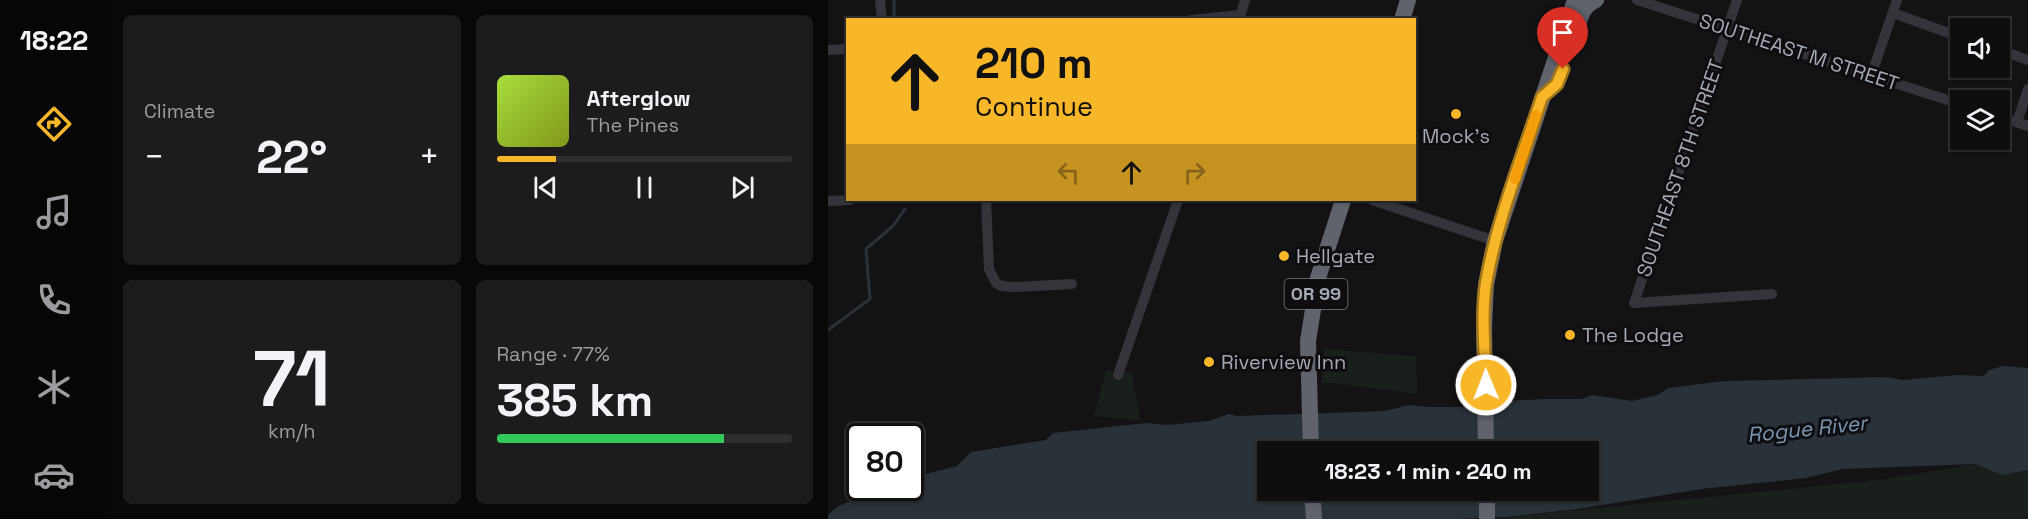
<!DOCTYPE html>
<html lang="en">
<head>
<meta charset="utf-8">
<style>
  :root { --surface:#0e0e10; --page:#1c1c1e; --text:#f1f3f6; --muted:#9b9c9f; --line:#2e2e30; --accent:#f8b729 }
  body { margin:0; font-family:"Space Grotesk",sans-serif; background:var(--page); color:var(--text); height:100vh; display:flex; flex-direction:column; font-size:22px; white-space:nowrap }
  * { box-sizing:border-box; margin:0 }
  p { font-size:20px; color:var(--muted) }
  .icon { flex:none; width:33px; height:33px; fill:none; stroke:currentColor; stroke-width:2; stroke-linecap:round; stroke-linejoin:round }
  .map { position:relative; flex:1; overflow:hidden }
  .drawer { display:flex; flex-direction:column; gap:15px; padding:15px; background:#080809; width:720px }
  .drawer>* { flex:none }
  .banner { position:absolute; left:18px; top:18px; width:570px; height:183px; border-radius:0px; box-shadow:0 2px 4px #0004,0 0 0 2px var(--line); background:#f8b729; color:#111; overflow:hidden }
  .buttons { position:absolute; left:1122px; top:18px; display:grid; gap:12px }
  .buttons a { display:grid; place-items:center; width:60px; height:60px; border-radius:0px; background:var(--surface); box-shadow:0 2px 4px #0004,0 0 0 2px var(--line); font-size:30px }
  .speed { position:absolute; left:18px; top:423px; display:flex; gap:12px; font-size:30px; font-weight:700; text-align:center }
  .speed>* { display:grid; place-content:center; width:78px; height:78px; border-radius:50%; background:var(--surface); box-shadow:0 2px 4px #0004,0 0 0 2px var(--line); line-height:1 }
  .speed .limit { border:3px solid #111; border-radius:9px; background:#fff; color:#111 }
  .pin { position:absolute; display:grid; place-items:center; width:51px; height:51px; color:#fff; margin:-62px -26px; border-radius:50% 50% 50% 0; rotate:-45deg; box-shadow:0 0 6px #0007 }
  .pin .icon { rotate:45deg }
  .me { position:absolute; width:66px; margin:-33px; rotate:359deg; stroke-linejoin:round; filter:drop-shadow(0 0 4px #0008) }
  .turn { display:flex; align-items:center; gap:21px; height:126px; padding:0 30px; font-size:27px }
  .turn .icon { width:78px; height:78px; stroke-width:2.5 }
  .turn b { display:block; font-size:42px; line-height:51px }
  .lanes { display:flex; align-items:center; height:57px; padding:0 30px; background:#0003; justify-content:center; gap:30px; direction:ltr }
  .lanes .off { opacity:.35 }
  .big { font-size:45px; font-weight:800; line-height:1.1 }
  .drawer .tile { flex:1; display:flex; flex-direction:column; justify-content:center; gap:9px; min-width:0; padding:0 21px; border-radius:9px; background:var(--page) }
  .drawer .dial { align-items:center; gap:0 }
  .dial b { font-size:78px; line-height:1 }
  .song { display:flex; align-items:center; gap:18px }
  .cover { width:72px; height:72px; border-radius:9px; background:linear-gradient(135deg,hsl(80 70% 55%),hsl(70 70% 35%)) }
  .played { height:6px; border-radius:3px; background:linear-gradient(90deg,var(--accent) 20%,var(--line) 20%) }
  .keys { display:flex; justify-content:space-around; direction:ltr }
  .heat { display:flex; justify-content:space-between; align-items:center; font-size:33px; direction:ltr }
  .charge { height:9px; border-radius:4px; background:linear-gradient(90deg,#34c759 77%,var(--line) 0) }
  .drawer .tiles { flex:1; display:grid; gap:15px; grid-template-columns:repeat(2,1fr) }
  .trip { position:absolute; left:429px; top:441px; width:342px; height:60px; border-radius:0px; background:var(--surface); box-shadow:0 2px 4px #0004,0 0 0 2px var(--line); font-weight:800; line-height:60px; text-align:center }
  main { display:flex; flex:1; min-height:0 }
  .tabs { display:flex; flex-direction:column; width:108px; justify-content:space-around; align-items:center; background:#060606; color:var(--muted) }
  .tabs .icon { width:42px; height:42px }
  .tabs .active { color:var(--accent) }
  .tabs b { font-size:27px; color:var(--text) }
  .map>svg:first-child { display:block }
</style>
</head>
<body>
<main>
<nav class="tabs">
<b>18:22</b>
<svg class="icon active" aria-label="directions" viewBox="0 0 24 24"><path d="M12 3l9 9-9 9-9-9zM9 14v-3h6M13 9l2 2-2 2"/></svg>
<svg class="icon" aria-label="music" viewBox="0 0 24 24"><path d="M9 18V5l10-2v13"/><circle cx="6" cy="18" r="3"/><circle cx="16" cy="16" r="3"/></svg>
<svg class="icon" aria-label="phone" viewBox="0 0 24 24"><path d="M5 4h4l2 5-3 2q2 4 5 5l2-3 5 2v4C11 20 4 13 5 4z"/></svg>
<svg class="icon" aria-label="climate" viewBox="0 0 24 24"><path d="M12 3v18M4 7l16 10M4 17L20 7"/></svg>
<svg class="icon" aria-label="car" viewBox="0 0 24 24"><path d="M5 17H2v-5l4-1 3-4h7l3 4 3 1v5h-3M9 17h6M6 11h13"/><circle cx="7" cy="17" r="2"/><circle cx="17" cy="17" r="2"/></svg>
</nav>
<section class="drawer">
<div class="tiles">
<div class="tile"><p>Climate</p>
<div class="heat"><a>−</a><b class="big">22°</b><a>+</a></div>
</div>
<div class="tile">
<div class="song"><i class="cover"></i><div><b>Afterglow</b><p>The Pines</p></div></div>
<div class="played"></div>
<div class="keys"><svg class="icon" aria-label="previous" viewBox="0 0 24 24"><path d="M18 5L8 12l10 7zM5 5v14"/></svg><svg class="icon" aria-label="pause" viewBox="0 0 24 24"><path d="M8 5v14M16 5v14"/></svg><svg class="icon" aria-label="next" viewBox="0 0 24 24"><path d="M6 5l10 7-10 7zM19 5v14"/></svg></div>
</div>
<div class="tile dial"><b>71</b><p>km/h</p></div>
<div class="tile"><p>Range · 77%</p><b class="big">385 km</b><div class="charge"></div></div>
</div>
</section>
<div class="map">
<svg width="1200" height="519" viewBox="0 0 1200 519">
  <rect width="100%" height="100%" fill="#131315"/>
  <g fill="#19201b">
    <path d="M 495,349 L 588,356 L 589,394 L 507,383 L 494,383 Z"/>
    <path d="M 278,371 L 304,373 L 312,420 L 266,416 Z"/>
    <path d="M 1147,464 L 1174,475 L 1200,470 L 1200,519 L 661,519 L 1059,479 Z"/>
  </g>
  <path fill="#293239" fill-rule="evenodd" d="M 1175,366 L 1200,368 L 1200,470 L 1174,475 L 1147,464 L 1015,469 L 978,478 L 873,489 L 750,509 L 679,517 L 629,519 L 0,519 L 0,515 L 9,507 L 52,488 L 82,488 L 83,478 L 129,466 L 143,452 L 218,440 L 225,433 L 319,423 L 339,425 L 381,421 L 401,414 L 409,416 L 557,411 L 581,405 L 599,407 L 642,407 L 653,403 L 715,399 L 754,399 L 764,395 L 804,401 L 830,395 L 840,388 L 897,381 L 1057,377 L 1075,380 L 1129,375 L 1156,376 L 1161,370 ZM 440,452 L 760,452 L 760,490 L 440,490 Z"/>
  <g fill="none" stroke-linecap="round" stroke-linejoin="round">
    <g stroke="#293239" stroke-width="3">
      <path d="M 66,0 L 66,20"/>
      <path d="M 0,330 L 42,299 L 38,249 L 65,226 L 77,209"/>
    </g>
    <g stroke="#34353a" stroke-width="10">
      <path d="M 52,0 L 54,20"/>
      <path d="M 809,0 L 1132,104"/>
      <path d="M 909,0 L 806,303 L 944,294"/>
      <path d="M 1065,13 L 1132,37"/>
      <path d="M 363,20 L 412,15"/>
      <path d="M 411,20 L 417,0"/>
      <path d="M 0,50 L 20,49"/>
      <path d="M 1172,50 L 1200,60"/>
      <path d="M 1043,76 L 1069,0"/>
      <path d="M 1172,117 L 1200,126"/>
      <path d="M 1189,122 L 1200,89"/>
      <path d="M 158,200 L 161,269 L 168,283 L 174,286 L 186,287 L 244,284"/>
      <path d="M 544,200 L 667,241"/>
      <path d="M 0,201 L 22,200"/>
      <path d="M 290,375 L 350,200"/>
    </g>
    <g stroke="#60636c" stroke-width="16">
      <path d="M 574,20 L 580,0"/>
      <path d="M 749,28 C 753,15 755,6 768,0"/>
      <path d="M 483,452 L 480,341 L 490,278 L 515,200"/>
      <path d="M 658,452 L 656,328 L 658,285 L 667,241 L 747,0"/>
      <path d="M 484,490 L 486,519"/>
      <path d="M 659,490 L 659,519"/>
    </g>
  </g>
  <g fill="none" stroke-linecap="round" stroke-linejoin="round">
    <g stroke="#a1771b" stroke-width="15">
      <path id="route" d="M 658,385 C 657,351 653,316 658,283 C 669,220 694,158 714,97 L 729,84 L 735,69"/>
    </g>
    <use href="#route" stroke="#f8b729" stroke-width="10"/>
    <path stroke="#f59e0b" stroke-width="10" d="M 687,179 L 708,115"/>
  </g>
  <g fill="#f8b729" stroke="#0e0e10" stroke-width="2">
    <circle cx="628" cy="114" r="6"/>
    <circle cx="456" cy="256" r="6"/>
    <circle cx="742" cy="335" r="6"/>
    <circle cx="381" cy="362" r="6"/>
  </g>
  <g text-anchor="middle" stroke-width="6" stroke-linejoin="round" paint-order="stroke">
    <rect fill="#0e0e10" stroke="#787b84" stroke-width="1.5" x="456.5" y="279" width="63" height="30" rx="4.5"/>
    <g font-size="18" font-weight="bold" fill="#a5aab6">
      <text x="488" y="300">OR 99</text>
    </g>
    <g font-size="20" fill="#a5aab6" stroke="#0e0e10">
      <text transform="translate(971 52) rotate(18)" y="7">SOUTHEAST M STREET</text>
      <text transform="translate(852 168) rotate(-71)" y="7">SOUTHEAST 8TH STREET</text>
    </g>
    <g font-size="20" fill="#a5aab6" stroke="#0e0e10" text-anchor="start">
      <text x="628" y="143" text-anchor="middle">Mock's</text>
      <text x="468" y="263">Hellgate</text>
      <text x="754" y="342">The Lodge</text>
      <text x="393" y="369">Riverview Inn</text>
    </g>
    <g font-size="21" font-style="italic" fill="#7a97b3" stroke="#0e0e10">
      <text transform="translate(979 429) rotate(-6)" y="7">Rogue River</text>
    </g>
  </g>
</svg>
<div class="buttons">
<a><svg class="icon" aria-label="sound" viewBox="0 0 24 24"><path d="M4 9h4l5-4v14l-5-4H4zM17 9q2 3 0 6"/></svg></a>
<a><svg class="icon" aria-label="layers" viewBox="0 0 24 24"><path d="M12 4l9 5-9 5-9-5zM3 14l9 5 9-5"/></svg></a>
</div>
<div class="speed"><div class="limit">80</div></div>
<div class="pin" style="left:735px;top:69px;background:#d93025"><svg class="icon" aria-label="arrive" viewBox="0 0 24 24"><path d="M6 21V4h12l-3 4 3 4H6"/></svg></div>
<svg class="me" style="left:658px;top:385px" viewBox="-20 -20 40 40"><circle r="17" fill="#f8b729" stroke="#fff" stroke-width="3"/><path d="M0-11L8 9 0 5-8 9z" fill="#fff"/></svg>
<div class="trip">18:23 · 1 min · 240 m</div>
<div class="banner">
<div class="turn"><svg class="icon" aria-label="ahead" viewBox="0 0 24 24"><path d="M12 20V5M6 11l6-6 6 6"/></svg><div><b>210 m</b>Continue</div></div>
<div class="lanes"><svg class="icon off" aria-label="left" viewBox="0 0 24 24"><path d="M17 20v-9H6M10 6l-5 5 5 5"/></svg><svg class="icon" aria-label="ahead" viewBox="0 0 24 24"><path d="M12 20V5M6 11l6-6 6 6"/></svg><svg class="icon off" aria-label="right" viewBox="0 0 24 24"><path d="M7 20v-9h11M14 6l5 5-5 5"/></svg></div>
</div>
</div>
</main>
</body>
</html>
